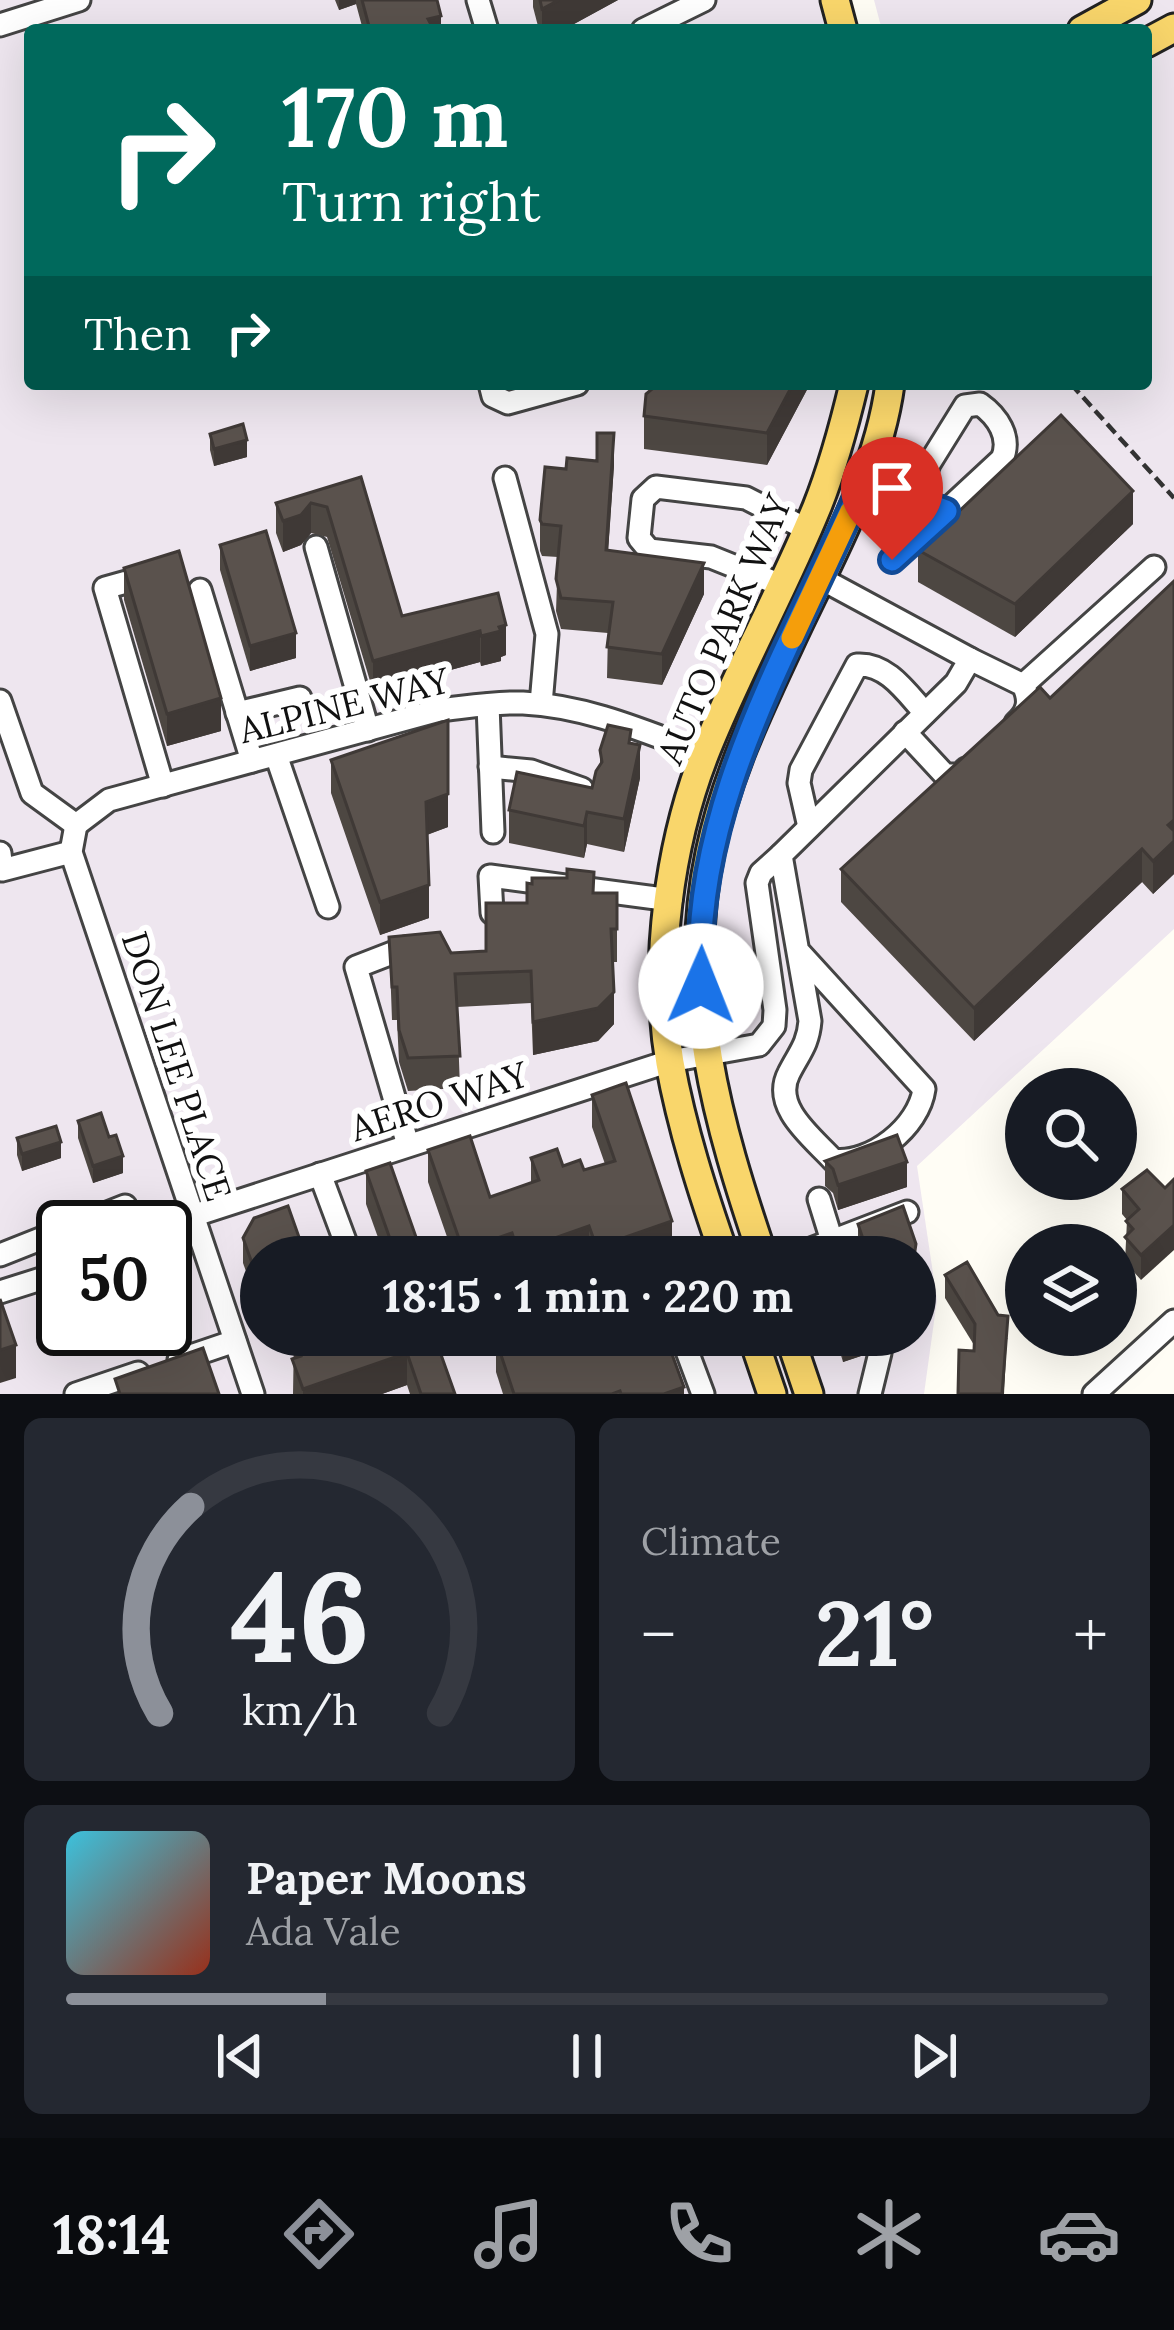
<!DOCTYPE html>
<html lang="en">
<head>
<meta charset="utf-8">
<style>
  :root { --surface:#171b24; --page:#242831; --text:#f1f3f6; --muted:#9ea1a6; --line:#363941; --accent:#8c9099 }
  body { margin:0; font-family:Lora,serif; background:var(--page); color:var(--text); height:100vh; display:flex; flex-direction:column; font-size:45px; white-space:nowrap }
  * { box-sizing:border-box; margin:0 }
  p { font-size:39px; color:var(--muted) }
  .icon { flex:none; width:66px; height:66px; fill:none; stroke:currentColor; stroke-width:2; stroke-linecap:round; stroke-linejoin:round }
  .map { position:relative; height:1394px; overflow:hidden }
  .drawer { display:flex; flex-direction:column; gap:24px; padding:24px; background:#0d0f14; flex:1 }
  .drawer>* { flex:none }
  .top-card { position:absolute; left:24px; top:24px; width:1128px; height:366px; border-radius:12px; box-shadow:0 12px 48px #0002; background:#00695c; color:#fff; overflow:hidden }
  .tools { position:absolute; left:1005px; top:1068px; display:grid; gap:24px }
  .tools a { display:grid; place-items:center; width:132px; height:132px; border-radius:50%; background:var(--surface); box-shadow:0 12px 48px #0002; font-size:60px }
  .speed { position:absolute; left:36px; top:1200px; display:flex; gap:24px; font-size:60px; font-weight:700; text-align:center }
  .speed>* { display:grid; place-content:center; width:156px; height:156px; border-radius:50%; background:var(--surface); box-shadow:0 12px 48px #0002; line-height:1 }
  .speed .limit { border:6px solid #111; border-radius:18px; background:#fff; color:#111 }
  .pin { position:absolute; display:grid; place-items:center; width:102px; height:102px; color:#fff; margin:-123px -51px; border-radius:50% 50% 50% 0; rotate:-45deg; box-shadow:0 0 12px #0007 }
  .pin .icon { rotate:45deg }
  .me { position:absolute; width:132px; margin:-66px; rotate:1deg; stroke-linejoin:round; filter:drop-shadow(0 0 9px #0008) }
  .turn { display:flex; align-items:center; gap:42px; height:252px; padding:0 60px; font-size:54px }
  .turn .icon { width:156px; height:156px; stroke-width:2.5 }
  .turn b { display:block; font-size:84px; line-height:102px }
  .then { display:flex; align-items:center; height:114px; padding:0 60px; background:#0003; gap:24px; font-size:45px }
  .big { font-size:90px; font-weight:800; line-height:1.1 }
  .drawer .widget { flex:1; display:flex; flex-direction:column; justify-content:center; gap:18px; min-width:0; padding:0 42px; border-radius:18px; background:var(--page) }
  .drawer .dial { align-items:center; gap:0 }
  .dial svg { height:312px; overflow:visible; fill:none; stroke:var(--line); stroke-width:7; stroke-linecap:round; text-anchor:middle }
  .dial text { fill:var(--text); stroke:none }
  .song { display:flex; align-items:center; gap:36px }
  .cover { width:144px; height:144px; border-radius:18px; background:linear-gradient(135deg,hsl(190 70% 55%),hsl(10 70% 35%)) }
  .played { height:12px; border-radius:6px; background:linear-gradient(90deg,var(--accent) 25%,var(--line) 25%) }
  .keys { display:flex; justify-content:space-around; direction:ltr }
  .heat { display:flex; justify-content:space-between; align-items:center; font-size:66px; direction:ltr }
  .drawer .tiles { flex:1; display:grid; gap:24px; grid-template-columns:1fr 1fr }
  .widget:last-child { grid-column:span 2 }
  .trip { position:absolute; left:240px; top:1236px; width:696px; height:120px; border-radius:60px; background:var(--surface); box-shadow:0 12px 48px #0002; font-weight:800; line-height:120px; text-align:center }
  .menu { display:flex; height:192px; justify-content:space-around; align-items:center; background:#090b0e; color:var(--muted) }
  .menu .icon { width:84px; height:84px }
  .menu .on { color:var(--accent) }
  .menu b { font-size:54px; color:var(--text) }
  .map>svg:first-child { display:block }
</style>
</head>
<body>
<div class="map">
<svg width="1174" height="1394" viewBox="0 0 1174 1394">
  <rect width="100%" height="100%" fill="#fffdf5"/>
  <path fill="#eee6ef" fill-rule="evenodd" d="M 0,0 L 835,0 L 843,30 L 30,30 L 30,384 L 1146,384 L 1146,30 L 882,30 L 874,0 L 1174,0 L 1174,929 L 917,1166 L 937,1300 L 924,1394 L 0,1394 ZM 63,1227 L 165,1227 L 165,1329 L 63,1329 ZM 261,1257 L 915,1257 L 915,1335 L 261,1335 Z"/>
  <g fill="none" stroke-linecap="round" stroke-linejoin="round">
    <g stroke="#444" stroke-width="27">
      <g id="minor">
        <path d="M 478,0 L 487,30"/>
        <path d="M 0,25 L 79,0"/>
        <path d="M 643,30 L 704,0"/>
        <path d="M 490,384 L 493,396 L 508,403 L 577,384"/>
        <path d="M 505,478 L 547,634 L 541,704"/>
        <path d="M 864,480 L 925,503"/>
        <path d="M 316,547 L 368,730"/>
        <path d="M 893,560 L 1002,459 C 1012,437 997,416 980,404 L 965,406 L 929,464 L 916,499"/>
        <path d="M 148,576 L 105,588 L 163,786"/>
        <path d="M 781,585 L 711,557 L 649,550 L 639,538 L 643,499 L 656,487 L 746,498 L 806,529"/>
        <path d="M 200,590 L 252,761"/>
        <path d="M 970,659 L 1023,685 C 1031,701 1028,712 1016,723"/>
        <path d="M 1023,685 L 1154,567"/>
        <path d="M 0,701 L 32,793 L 76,825"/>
        <path d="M 488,705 L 493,832"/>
        <path d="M 237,713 L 300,698"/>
        <path d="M 905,732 L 945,775 L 960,775 L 966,769"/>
        <path d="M 276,755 L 328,907"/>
        <path d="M 490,767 L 531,771 L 582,789"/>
        <path d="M 76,825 L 109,800 L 439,710 C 467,707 495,702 523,703 C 587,706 646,732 705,754"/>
        <path d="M 76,825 L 71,852 L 253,1394"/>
        <path d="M 809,827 L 799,783 L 801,770 L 857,665 C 887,663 906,692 925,713"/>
        <path d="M 0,853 L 2,870 L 71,852"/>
        <path d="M 492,913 L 490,876 L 671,900"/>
        <path d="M 405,948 L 356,967 L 408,1145"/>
        <path d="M 800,953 L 924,1089 C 919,1127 871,1165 833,1160 C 813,1138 771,1107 789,1073 C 799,1053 808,1045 810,1021 L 781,855 L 956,683 L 970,659 L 820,578"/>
        <path d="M 320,1174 L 351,1257"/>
        <path d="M 819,1199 L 837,1257"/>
        <path d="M 192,1216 L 670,1061 L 759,1045 L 774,1026 L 775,1010 L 757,883 L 761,873 L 781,855"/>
        <path d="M 72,1227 L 125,1206"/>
        <path d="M 165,1239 L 196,1229"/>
        <path d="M 0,1255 L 63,1230"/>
        <path d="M 790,1257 L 907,1212"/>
        <path d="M 0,1292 L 63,1272"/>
        <path d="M 681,1335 L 703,1394"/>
        <path d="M 179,1360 L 235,1341"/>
        <path d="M 76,1394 L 138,1373"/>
        <path d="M 870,1394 L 880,1353"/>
        <path d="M 1094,1394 L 1174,1321"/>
      </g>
    </g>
    <g stroke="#222" stroke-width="33">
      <g id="major">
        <path d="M 835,0 L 843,30"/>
        <path d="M 1082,30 L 1137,0"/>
        <path d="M 1146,43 L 1174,28"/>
        <path d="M 725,1257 C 703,1194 682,1129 670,1063 C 653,963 669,842 707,748 C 740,666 784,588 817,507 C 833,467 844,426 854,384"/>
        <path d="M 763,1257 C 718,1125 680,994 710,853 C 725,779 759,708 791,640 C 829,558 878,474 890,384"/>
        <path d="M 752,1335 L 772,1394"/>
        <path d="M 789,1335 L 809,1394"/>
      </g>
    </g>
    <path stroke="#333" stroke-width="4.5" stroke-dasharray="12 6" stroke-linecap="butt" d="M 1071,384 L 1174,498"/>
    <use href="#minor" stroke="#fff" stroke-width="21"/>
    <use href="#major" stroke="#f9d66b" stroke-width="27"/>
  </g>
  <g fill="#4d4742">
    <path d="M 335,0 L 437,0 L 441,30 L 363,30 L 356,4 L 339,10 Z"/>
    <path d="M 533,0 L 618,0 L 563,30 L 539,30 L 533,7 Z"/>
    <path d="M 658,384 L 810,384 L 767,465 L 644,449 L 644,416 Z"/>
    <path d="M 210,434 L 247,457 L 214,466 L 210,450 Z"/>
    <path d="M 614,465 L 608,551 L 704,594 L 662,685 L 607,678 L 608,633 L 561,629 L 556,611 L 558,557 L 542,556 L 540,551 L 540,520 L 566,469 Z"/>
    <path d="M 361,477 L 402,616 L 498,593 L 506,655 L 501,657 L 501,661 L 481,666 L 480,662 L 373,691 L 327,537 L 311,533 L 301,545 L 283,552 L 276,533 L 276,503 Z"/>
    <path d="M 1133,524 L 1015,637 L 918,582 L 918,550 Z"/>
    <path d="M 220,545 L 296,658 L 250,671 L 220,570 Z"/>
    <path d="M 124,568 L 221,731 L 167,746 L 124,600 Z"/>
    <path d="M 1174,581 L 1174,874 L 1153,894 L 1142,882 L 974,1041 L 841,902 L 841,869 L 1050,698 Z"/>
    <path d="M 631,744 L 640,778 L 624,852 L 587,844 L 584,858 L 509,843 L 509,810 L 592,788 L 600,765 L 600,750 Z"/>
    <path d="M 331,760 L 448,827 L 427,835 L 429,918 L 380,935 L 331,793 Z"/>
    <path d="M 593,893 L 617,893 L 617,962 L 612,962 L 614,1024 L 598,1041 L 533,1055 L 531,1003 L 457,1007 L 460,1088 L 408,1091 L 399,1062 L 397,1020 L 392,1020 L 389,937 L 451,953 L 486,951 L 527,903 Z"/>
    <path d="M 592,1095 L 672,1252 L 659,1257 L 454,1257 L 428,1182 L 428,1150 L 490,1197 L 531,1182 L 531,1158 L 584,1170 L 605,1164 L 592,1127 Z"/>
    <path d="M 78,1121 L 123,1173 L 93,1183 L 78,1138 Z"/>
    <path d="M 17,1138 L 61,1158 L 22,1171 L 17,1155 Z"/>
    <path d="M 825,1161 L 907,1187 L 838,1210 L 833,1193 L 825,1186 Z"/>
    <path d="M 1147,1170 L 1141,1280 L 1125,1262 L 1127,1220 L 1122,1214 L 1122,1189 Z"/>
    <path d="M 366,1171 L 423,1257 L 385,1257 L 366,1204 Z"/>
    <path d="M 903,1206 L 916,1244 L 915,1272 L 915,1257 L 861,1257 L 858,1247 L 858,1224 Z"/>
    <path d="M 243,1238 L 261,1257 L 261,1313 L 243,1263 Z"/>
    <path d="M 945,1275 L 1008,1339 L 974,1345 L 945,1298 Z"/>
    <path d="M 86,1329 L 144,1329 L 92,1347 Z"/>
    <path d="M 294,1335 L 441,1335 L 441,1340 L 436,1341 L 455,1394 L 410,1394 L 407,1385 L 382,1394 L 293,1394 Z"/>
    <path d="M 835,1335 L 904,1335 L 903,1340 L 892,1344 L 875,1339 L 864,1355 L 843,1362 Z"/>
    <path d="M 1053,1335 L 1101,1335 L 1090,1346 L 1087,1343 L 1073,1356 Z"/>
    <path d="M 527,1339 L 684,1394 L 503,1394 L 496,1372 L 496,1340 Z"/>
  </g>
  <g fill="#3f3936">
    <path d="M 339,0 L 356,0 L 356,4 L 339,10 Z"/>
    <path d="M 559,0 L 618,0 L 563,30 L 542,30 L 542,9 Z"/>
    <path d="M 441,16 L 441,30 L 428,30 L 428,19 Z"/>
    <path d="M 793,384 L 810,384 L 767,465 L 767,433 Z"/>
    <path d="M 614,433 L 614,465 L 606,582 L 606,550 Z"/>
    <path d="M 247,440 L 247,457 L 214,466 L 214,449 Z"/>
    <path d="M 1133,491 L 1133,524 L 1015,637 L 1015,604 Z"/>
    <path d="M 311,503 L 311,533 L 301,545 L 283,552 L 283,521 Z"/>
    <path d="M 704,563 L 704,594 L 662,685 L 662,654 Z"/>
    <path d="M 506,625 L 506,655 L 501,657 L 501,661 L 481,666 L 481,636 Z"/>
    <path d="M 480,631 L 480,662 L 373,691 L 373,661 Z"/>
    <path d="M 296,633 L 296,658 L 250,671 L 250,646 Z"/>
    <path d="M 221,698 L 221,731 L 167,746 L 167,714 Z"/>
    <path d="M 640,745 L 640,778 L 624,852 L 624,819 Z"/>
    <path d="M 448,794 L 448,827 L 426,835 L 426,802 Z"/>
    <path d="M 587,812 L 587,844 L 584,858 L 584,826 Z"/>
    <path d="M 1174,820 L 1174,874 L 1153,894 L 1153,861 L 1168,825 Z"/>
    <path d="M 1142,849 L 1142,882 L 974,1041 L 974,1008 Z"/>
    <path d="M 429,885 L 429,918 L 380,935 L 380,902 Z"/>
    <path d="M 614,992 L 614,1024 L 598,1041 L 533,1055 L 533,1022 Z"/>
    <path d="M 61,1142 L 61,1158 L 22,1171 L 22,1154 Z"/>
    <path d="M 123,1156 L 123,1173 L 93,1183 L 93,1166 Z"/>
    <path d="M 907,1162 L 907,1187 L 838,1210 L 838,1185 Z"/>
    <path d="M 672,1221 L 672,1252 L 659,1257 L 617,1257 L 617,1240 Z"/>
    <path d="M 1174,1225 L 1174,1250 L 1141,1280 L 1141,1255 Z"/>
    <path d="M 589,1226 L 589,1257 L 518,1257 L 518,1251 Z"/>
    <path d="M 512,1233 L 512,1257 L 463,1257 L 463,1250 Z"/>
    <path d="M 181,1284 L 181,1316 L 165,1322 L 165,1289 Z"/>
    <path d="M 1119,1290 L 1119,1315 L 1116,1319 L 1116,1294 Z"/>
    <path d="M 1008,1316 L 1004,1394 L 1002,1394 Z"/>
    <path d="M 92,1329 L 144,1329 L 92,1347 Z"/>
    <path d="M 855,1335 L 875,1335 L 875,1339 L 864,1355 L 843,1362 L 843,1339 Z"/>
    <path d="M 892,1335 L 904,1335 L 903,1340 L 892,1344 Z"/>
    <path d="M 1073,1335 L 1087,1335 L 1087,1343 L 1073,1356 Z"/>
    <path d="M 1090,1335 L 1101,1335 L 1090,1346 Z"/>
    <path d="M 16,1345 L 16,1378 L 0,1383 L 0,1350 Z"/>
    <path d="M 407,1353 L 407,1385 L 382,1394 L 303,1394 L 303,1389 Z"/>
    <path d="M 684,1387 L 684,1394 L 664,1394 Z"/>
  </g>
  <g fill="#5a524d" stroke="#3f3936" stroke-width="3">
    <path d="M 362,0 L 437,0 L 441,16 L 428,19 L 434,30 L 370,30 Z"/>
    <path d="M 540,0 L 559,0 L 542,9 Z"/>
    <path d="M 658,384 L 793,384 L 767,433 L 644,416 L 646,394 Z"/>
    <path d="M 1061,415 L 1133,491 L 1015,604 L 918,550 Z"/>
    <path d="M 243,424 L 247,440 L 214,449 L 210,434 Z"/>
    <path d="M 597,433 L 614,433 L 606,550 L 704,563 L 662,654 L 607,647 L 613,602 L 561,598 L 556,579 L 561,526 L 542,524 L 540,520 L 545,467 L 566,469 L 567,458 L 597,461 Z"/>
    <path d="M 361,477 L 402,616 L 498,593 L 506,625 L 499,627 L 501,631 L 481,636 L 480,631 L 373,661 L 327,507 L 311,503 L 301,515 L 283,521 L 276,503 Z"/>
    <path d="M 266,531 L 296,633 L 250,646 L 220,545 Z"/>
    <path d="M 179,551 L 221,698 L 167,714 L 124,568 Z"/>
    <path d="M 1174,581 L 1174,820 L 1168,825 L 1174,831 L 1174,841 L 1153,861 L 1142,849 L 974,1008 L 841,869 L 1040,687 L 1050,698 Z"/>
    <path d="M 448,720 L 448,794 L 426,802 L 429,885 L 380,902 L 331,760 Z"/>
    <path d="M 608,725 L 631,730 L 629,743 L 640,745 L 624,819 L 587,812 L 584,826 L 509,810 L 517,772 L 592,788 L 596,771 L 602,762 L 600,750 Z"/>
    <path d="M 567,869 L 594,872 L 593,893 L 617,893 L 617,929 L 611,929 L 614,992 L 598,1008 L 533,1022 L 531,971 L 455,974 L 460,1056 L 408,1058 L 399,1030 L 397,987 L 392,987 L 389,937 L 440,932 L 451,953 L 486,951 L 486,903 L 527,903 L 527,883 L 532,884 L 532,878 L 567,878 Z"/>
    <path d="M 626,1083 L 672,1221 L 617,1240 L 637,1257 L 600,1257 L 589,1226 L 518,1251 L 512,1233 L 463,1250 L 428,1150 L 470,1136 L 490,1197 L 539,1180 L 531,1158 L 557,1149 L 563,1166 L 580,1160 L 584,1170 L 615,1161 L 592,1095 Z"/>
    <path d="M 101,1113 L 109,1137 L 116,1135 L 123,1156 L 93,1166 L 78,1121 Z"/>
    <path d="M 56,1126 L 61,1142 L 22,1154 L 17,1138 Z"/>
    <path d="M 897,1135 L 907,1162 L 838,1185 L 833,1169 L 825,1161 Z"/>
    <path d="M 390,1163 L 423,1257 L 386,1257 L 395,1253 L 366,1171 Z"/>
    <path d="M 1147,1170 L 1165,1188 L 1174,1179 L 1174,1225 L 1141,1255 L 1125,1237 L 1133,1229 L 1126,1221 L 1139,1209 L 1122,1189 Z"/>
    <path d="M 288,1206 L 306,1257 L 261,1257 L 261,1288 L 243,1238 L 254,1218 Z"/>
    <path d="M 903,1206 L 916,1244 L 914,1257 L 869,1257 L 858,1224 Z"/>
    <path d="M 165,1236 L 181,1284 L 165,1289 Z"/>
    <path d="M 967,1262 L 998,1315 L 1008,1316 L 1002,1394 L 958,1394 L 959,1350 L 974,1351 L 975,1324 L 945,1275 Z"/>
    <path d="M 0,1299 L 16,1345 L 0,1350 Z"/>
    <path d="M 294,1335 L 434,1335 L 455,1394 L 421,1394 L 407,1353 L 303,1389 L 292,1359 L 301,1356 Z"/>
    <path d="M 509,1335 L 526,1335 L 527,1339 L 538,1335 L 665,1335 L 684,1387 L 664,1394 L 621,1394 L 620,1391 L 612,1394 L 514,1394 L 496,1340 Z"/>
    <path d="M 203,1348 L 219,1394 L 120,1394 L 115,1379 Z"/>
  </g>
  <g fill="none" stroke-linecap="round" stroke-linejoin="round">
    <g stroke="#114b97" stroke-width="30">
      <path id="route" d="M 701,986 C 690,802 795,643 864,480 L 946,511 L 892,560"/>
    </g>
    <use href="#route" stroke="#1a73e8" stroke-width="21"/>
    <path stroke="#f59e0b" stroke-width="21" d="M 792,638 L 851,511"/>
  </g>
  <g text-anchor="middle" stroke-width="12" stroke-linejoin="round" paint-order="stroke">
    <g font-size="36" fill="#111" stroke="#fff">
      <text transform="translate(724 629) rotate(-67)" y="13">AUTO PARK WAY</text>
      <text transform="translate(344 705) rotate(-14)" y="13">ALPINE WAY</text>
      <text transform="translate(177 1066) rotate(72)" y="13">DON LEE PLACE</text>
      <text transform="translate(439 1101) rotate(-18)" y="13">AERO WAY</text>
    </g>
  </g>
</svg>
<div class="tools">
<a><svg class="icon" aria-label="search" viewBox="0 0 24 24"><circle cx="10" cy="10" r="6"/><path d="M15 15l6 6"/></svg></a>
<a><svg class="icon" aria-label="layers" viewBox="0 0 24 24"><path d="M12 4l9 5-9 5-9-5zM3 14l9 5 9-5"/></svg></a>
</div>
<div class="speed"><div class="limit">50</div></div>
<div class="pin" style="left:892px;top:560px;background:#d93025"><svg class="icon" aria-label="arrive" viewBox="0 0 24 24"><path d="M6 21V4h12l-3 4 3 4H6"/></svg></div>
<svg class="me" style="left:701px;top:986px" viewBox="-20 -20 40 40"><circle r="19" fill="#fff"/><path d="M0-13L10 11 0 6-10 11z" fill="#1a73e8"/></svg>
<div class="trip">18:15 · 1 min · 220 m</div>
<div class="top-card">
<div class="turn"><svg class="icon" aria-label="right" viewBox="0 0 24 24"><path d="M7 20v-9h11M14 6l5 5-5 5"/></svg><div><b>170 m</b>Turn right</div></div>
<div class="then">Then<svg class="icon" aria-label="right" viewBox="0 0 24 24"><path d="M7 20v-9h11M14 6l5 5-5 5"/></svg></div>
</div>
</div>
<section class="drawer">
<div class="tiles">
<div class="widget dial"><svg viewBox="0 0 100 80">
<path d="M14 69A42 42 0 1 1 86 69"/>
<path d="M14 69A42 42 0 0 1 22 16" stroke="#8c9099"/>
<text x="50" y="56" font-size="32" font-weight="700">46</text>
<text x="50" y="72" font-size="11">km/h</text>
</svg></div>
<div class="widget"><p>Climate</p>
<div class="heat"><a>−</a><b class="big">21°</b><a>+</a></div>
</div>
<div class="widget">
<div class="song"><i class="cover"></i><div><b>Paper Moons</b><p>Ada Vale</p></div></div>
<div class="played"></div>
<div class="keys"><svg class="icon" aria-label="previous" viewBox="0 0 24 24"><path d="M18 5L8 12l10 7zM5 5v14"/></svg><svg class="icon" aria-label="pause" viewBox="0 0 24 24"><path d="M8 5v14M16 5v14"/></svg><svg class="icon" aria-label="next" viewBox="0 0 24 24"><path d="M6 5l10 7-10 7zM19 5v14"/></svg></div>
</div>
</div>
</section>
<nav class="menu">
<b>18:14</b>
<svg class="icon on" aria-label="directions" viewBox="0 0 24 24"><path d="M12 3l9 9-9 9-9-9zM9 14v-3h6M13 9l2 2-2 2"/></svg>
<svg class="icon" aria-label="music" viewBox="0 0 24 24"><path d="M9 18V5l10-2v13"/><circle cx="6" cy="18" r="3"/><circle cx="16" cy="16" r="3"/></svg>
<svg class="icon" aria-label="phone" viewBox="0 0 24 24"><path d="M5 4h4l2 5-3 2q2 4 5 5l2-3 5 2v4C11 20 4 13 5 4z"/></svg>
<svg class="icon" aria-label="climate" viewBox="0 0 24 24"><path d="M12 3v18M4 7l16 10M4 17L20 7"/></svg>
<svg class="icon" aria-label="car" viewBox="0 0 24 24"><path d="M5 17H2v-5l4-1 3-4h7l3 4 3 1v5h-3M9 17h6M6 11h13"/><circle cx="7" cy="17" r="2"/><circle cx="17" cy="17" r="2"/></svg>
</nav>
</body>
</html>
